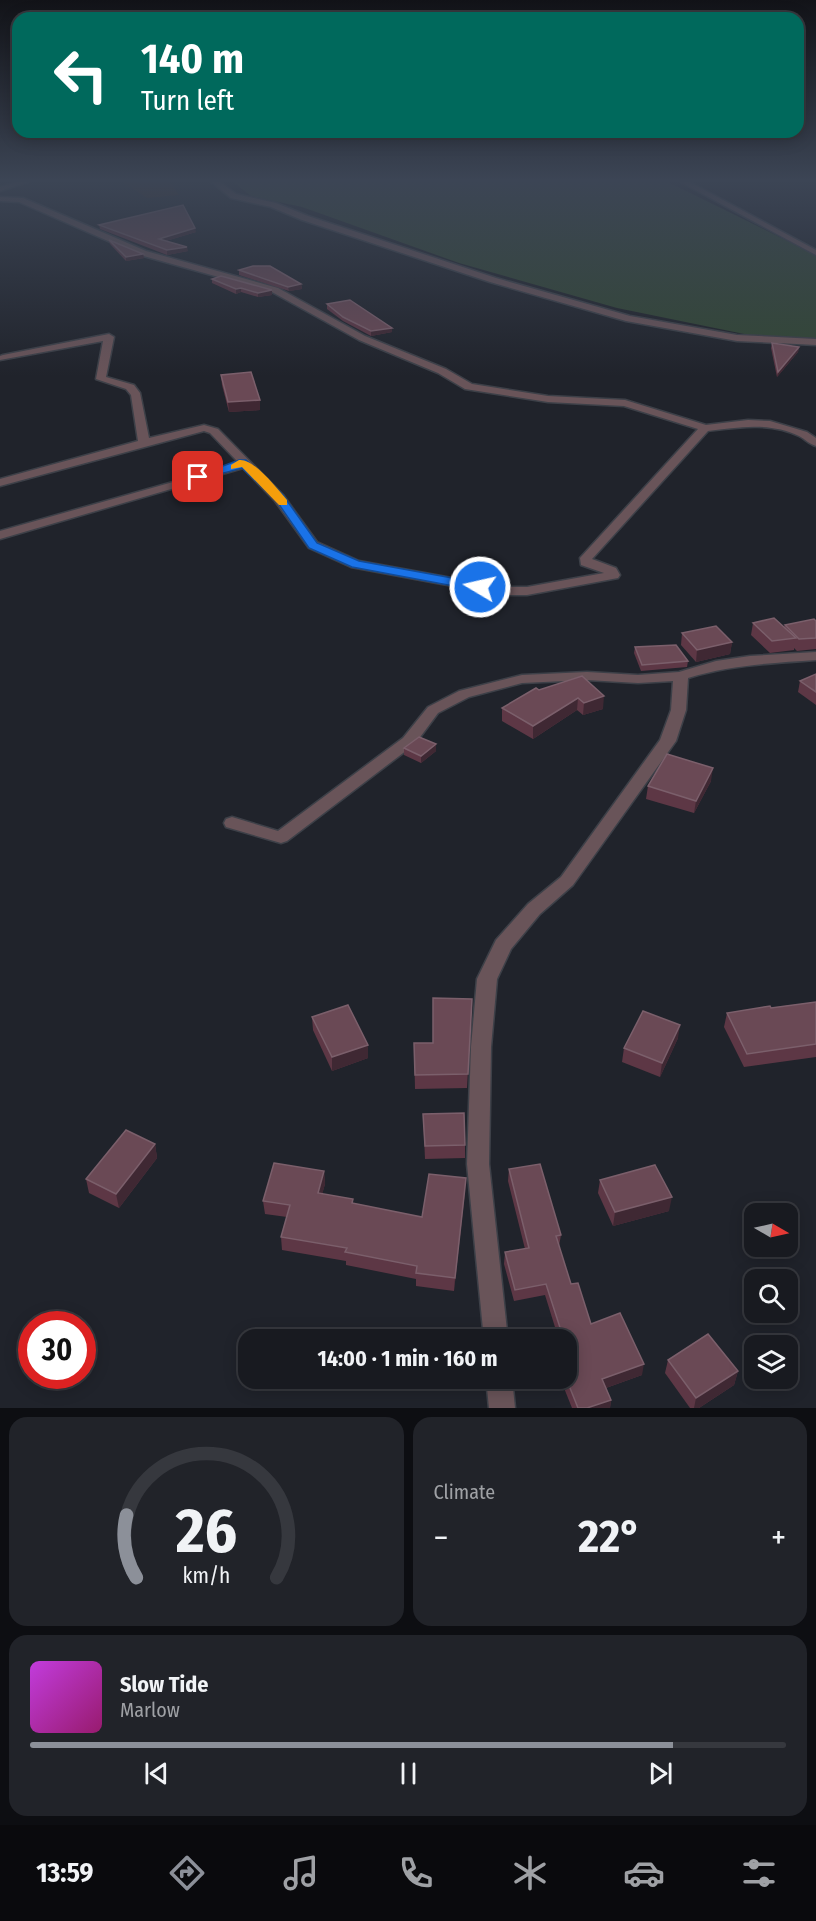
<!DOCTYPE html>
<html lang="en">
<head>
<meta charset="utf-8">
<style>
  :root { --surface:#181a20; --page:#212329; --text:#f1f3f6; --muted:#9fa1a5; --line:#36383e; --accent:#8c9099 }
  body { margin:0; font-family:"Fira Sans Condensed",sans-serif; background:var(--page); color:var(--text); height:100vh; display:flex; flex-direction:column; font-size:22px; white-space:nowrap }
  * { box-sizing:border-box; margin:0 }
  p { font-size:20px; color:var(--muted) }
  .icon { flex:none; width:33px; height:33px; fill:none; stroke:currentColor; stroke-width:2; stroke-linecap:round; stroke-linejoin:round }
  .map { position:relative; height:1408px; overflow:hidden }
  .details { display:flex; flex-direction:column; gap:9px; padding:9px; background:#0d0e12; flex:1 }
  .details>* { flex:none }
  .banner { position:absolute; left:12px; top:12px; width:792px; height:126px; border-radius:18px; box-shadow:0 3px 15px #0003,0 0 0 2px var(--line); background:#00695c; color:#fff; overflow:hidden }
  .needle { width:39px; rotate:99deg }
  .tools { position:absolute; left:744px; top:1203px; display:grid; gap:12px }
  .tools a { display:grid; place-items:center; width:54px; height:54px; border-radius:12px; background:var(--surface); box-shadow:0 3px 15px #0003,0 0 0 2px var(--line); font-size:30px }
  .speed { position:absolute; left:18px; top:1311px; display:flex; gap:12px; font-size:30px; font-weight:700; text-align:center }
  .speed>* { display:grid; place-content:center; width:78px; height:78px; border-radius:50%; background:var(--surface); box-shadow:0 3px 15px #0003,0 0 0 2px var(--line); line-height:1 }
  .speed .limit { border:9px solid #d22; background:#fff; color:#111 }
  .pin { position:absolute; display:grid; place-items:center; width:51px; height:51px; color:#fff; margin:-26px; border-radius:12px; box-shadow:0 3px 9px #0006 }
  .me { position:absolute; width:66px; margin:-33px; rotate:279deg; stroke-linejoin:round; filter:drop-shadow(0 0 4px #0008) }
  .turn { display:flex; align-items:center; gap:21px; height:126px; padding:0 30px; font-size:27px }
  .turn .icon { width:78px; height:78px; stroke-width:2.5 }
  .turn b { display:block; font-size:42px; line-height:51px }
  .big { font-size:45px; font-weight:700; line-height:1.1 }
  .details .card { flex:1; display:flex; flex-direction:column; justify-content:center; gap:9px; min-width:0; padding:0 21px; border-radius:18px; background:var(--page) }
  .details .dial { align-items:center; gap:0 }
  .dial svg { height:156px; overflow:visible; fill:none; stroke:var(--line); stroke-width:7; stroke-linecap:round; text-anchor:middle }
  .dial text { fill:var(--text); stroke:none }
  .song { display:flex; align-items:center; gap:18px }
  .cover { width:72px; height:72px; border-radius:9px; background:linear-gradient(135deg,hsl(290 70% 55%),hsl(320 70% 35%)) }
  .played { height:6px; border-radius:3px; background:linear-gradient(90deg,var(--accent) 85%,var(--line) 85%) }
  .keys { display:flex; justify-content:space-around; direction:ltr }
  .heat { display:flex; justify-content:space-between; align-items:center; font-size:33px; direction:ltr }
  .details .tiles { flex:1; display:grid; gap:9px; grid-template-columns:1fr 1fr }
  .card:last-child { grid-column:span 2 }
  .trip { position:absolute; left:238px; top:1329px; width:339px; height:60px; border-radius:18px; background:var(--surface); box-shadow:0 3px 15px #0003,0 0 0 2px var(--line); font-weight:700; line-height:60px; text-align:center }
  .tabs { display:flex; height:96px; justify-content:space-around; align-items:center; background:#0a0a0d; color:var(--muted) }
  .tabs .icon { width:42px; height:42px }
  .tabs .selected { color:var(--accent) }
  .tabs b { font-size:27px; color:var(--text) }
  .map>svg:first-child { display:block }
</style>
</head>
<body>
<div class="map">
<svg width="816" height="1408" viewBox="0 0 816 1408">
  <rect width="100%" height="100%" fill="#20232b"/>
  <path fill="#37261e" d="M 118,179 L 168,179 L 179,195 L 147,198 Z"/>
  <path fill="#324634" d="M 229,179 L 662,179 L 816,255 L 816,339 L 749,335 L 617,308 L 459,263 L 302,207 L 251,196 Z"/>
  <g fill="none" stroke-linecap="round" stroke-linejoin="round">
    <g stroke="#3d4048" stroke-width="3">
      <g id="minor">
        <path d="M 208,179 L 216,179 L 236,194 L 276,203 L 308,216 L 496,278 L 630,316 L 737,335 L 816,339 L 816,345 L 737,341 L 626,321 L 490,282 L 302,220 L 271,207 L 231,198 Z"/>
        <path d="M 0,197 L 23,198 L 146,251 L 278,288 L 365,336 L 446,369 L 472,384 L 548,396 L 625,400 L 706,425 L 748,420 L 770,421 L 807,432 L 816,438 L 816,446 C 809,444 805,439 799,436 C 770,422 739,427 708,431 L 592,559 L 616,568 L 620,575 L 618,578 L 527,595 L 501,595 L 351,567 L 309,548 L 275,501 L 243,468 L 0,539 L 0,531 L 233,465 L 237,461 L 210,433 L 204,431 L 0,486 L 0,479 L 138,441 L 131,395 L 126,389 L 96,379 L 103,341 L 0,360 L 0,356 L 3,355 L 109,334 L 114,337 L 106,377 L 134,385 L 140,393 L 149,438 L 204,425 L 218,429 L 283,495 L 317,542 L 359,561 L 501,587 L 527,587 L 604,573 L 581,565 L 580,558 L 698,429 L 624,406 L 548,402 L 465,389 L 438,373 L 359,340 L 272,292 L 140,255 L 19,202 L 0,201 Z"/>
        <path d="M 816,652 L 816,660 C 772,663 730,665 688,678 L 686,710 L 676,741 L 573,885 L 540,914 L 511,949 L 497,979 L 491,1047 L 489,1164 L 508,1340 L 484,1340 L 467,1164 L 471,1047 L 477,979 L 496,940 L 528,904 L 561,877 L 660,740 L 671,710 L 673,681 L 638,683 L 587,680 L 522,683 L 469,697 L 438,713 L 415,744 L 287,841 L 281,843 L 226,827 L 224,823 L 226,819 L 232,817 L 278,831 L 403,738 L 428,707 L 459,691 L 522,675 L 587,672 L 638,675 L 679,672 L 716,661 L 750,656 Z"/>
        <path d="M 486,1378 L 512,1378 L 515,1408 L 489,1408 Z"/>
      </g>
    </g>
    <g stroke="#3d4048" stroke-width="3">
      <g id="tertiary">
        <path d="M 26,179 L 37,179 L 0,191 L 0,187 Z"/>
        <path d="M 675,179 L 684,179 L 816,250 L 816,255 Z"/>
      </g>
    </g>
    <use href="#minor" fill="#695459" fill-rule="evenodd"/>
    <use href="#tertiary" fill="#695459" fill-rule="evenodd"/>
  </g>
  <g fill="#5d3745">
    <path d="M 99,225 L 196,232 L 166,241 L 188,251 L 167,255 L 100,229 Z"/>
    <path d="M 109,240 L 143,254 L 144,258 L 126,261 L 110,244 Z"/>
    <path d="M 239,270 L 301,284 L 302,289 L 289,291 L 239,275 Z"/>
    <path d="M 212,279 L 272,290 L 272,295 L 258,297 L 241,292 L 236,294 L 212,283 Z"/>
    <path d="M 327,304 L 392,332 L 371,336 L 343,321 L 327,309 Z"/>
    <path d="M 772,343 L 799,347 L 798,352 L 777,377 L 771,348 Z"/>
    <path d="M 221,375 L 260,410 L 229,412 L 222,385 Z"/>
    <path d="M 816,621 L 816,649 L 797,651 L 794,648 L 794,650 L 770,653 L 751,635 L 753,623 L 784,627 L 785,625 Z"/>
    <path d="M 682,633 L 732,642 L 730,654 L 696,662 L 681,645 Z"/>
    <path d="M 635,647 L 688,661 L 687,667 L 641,671 L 634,653 Z"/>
    <path d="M 816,674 L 816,705 L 798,692 L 800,681 Z"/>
    <path d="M 582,676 L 603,709 L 583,715 L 577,710 L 533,739 L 502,721 L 502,708 L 539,690 Z"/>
    <path d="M 436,744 L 436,751 L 421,763 L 404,755 L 404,748 Z"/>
    <path d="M 711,781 L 694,813 L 646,799 L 648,786 Z"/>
    <path d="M 472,999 L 467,1088 L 415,1089 L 414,1043 L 433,1043 Z"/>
    <path d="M 816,1002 L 816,1057 L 744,1067 L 724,1027 L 727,1013 Z"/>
    <path d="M 312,1017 L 368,1058 L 332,1071 L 313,1030 Z"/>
    <path d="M 678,1038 L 660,1077 L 622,1062 L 624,1048 Z"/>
    <path d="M 423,1114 L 465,1145 L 465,1158 L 425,1159 Z"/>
    <path d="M 155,1144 L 157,1158 L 119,1208 L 89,1193 L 86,1179 Z"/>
    <path d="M 509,1169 L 561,1235 L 559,1246 L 571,1284 L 591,1324 L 642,1375 L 606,1388 L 611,1400 L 610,1408 L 572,1408 L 560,1378 L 567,1378 L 567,1340 L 559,1340 L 545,1295 L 514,1301 L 504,1264 L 505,1252 L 525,1249 L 508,1181 Z"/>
    <path d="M 324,1171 L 325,1184 L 322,1194 L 354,1204 L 422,1217 L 465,1191 L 454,1291 L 416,1286 L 416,1279 L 346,1265 L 346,1261 L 282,1250 L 281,1237 L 287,1217 L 265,1214 L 263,1201 Z"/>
    <path d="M 600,1180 L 669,1211 L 613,1226 L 598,1193 Z"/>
    <path d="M 668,1360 L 738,1371 L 734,1385 L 699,1408 L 690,1408 L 665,1373 Z"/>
  </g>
  <g fill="#3f2833">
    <path d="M 195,228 L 196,232 L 159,243 L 159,239 Z"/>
    <path d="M 187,247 L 188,251 L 167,255 L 167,250 Z"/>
    <path d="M 143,254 L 144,258 L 126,261 L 126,257 Z"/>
    <path d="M 301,284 L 302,289 L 289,291 L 288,287 Z"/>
    <path d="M 241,288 L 241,292 L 236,294 L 236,289 Z"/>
    <path d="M 272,290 L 272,295 L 258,297 L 258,293 Z"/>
    <path d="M 392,328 L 392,332 L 371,336 L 371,331 Z"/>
    <path d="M 799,347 L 798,352 L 777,377 L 778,372 Z"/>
    <path d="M 260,400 L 260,410 L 229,412 L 228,402 Z"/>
    <path d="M 732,642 L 730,654 L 696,662 L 697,650 Z"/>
    <path d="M 604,696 L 603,709 L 583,715 L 584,703 Z"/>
    <path d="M 578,698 L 577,710 L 533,739 L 533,726 Z"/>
    <path d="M 436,744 L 436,751 L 421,763 L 421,756 Z"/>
    <path d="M 713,768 L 711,781 L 694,813 L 696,801 Z"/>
    <path d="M 680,1025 L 678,1038 L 660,1077 L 662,1063 Z"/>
    <path d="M 368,1045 L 368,1058 L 332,1071 L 332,1057 Z"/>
    <path d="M 155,1144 L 157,1158 L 119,1208 L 116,1194 Z"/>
    <path d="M 324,1171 L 325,1184 L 319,1206 L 318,1193 Z"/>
    <path d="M 466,1178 L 465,1191 L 454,1291 L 455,1278 Z"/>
    <path d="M 672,1197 L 669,1211 L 613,1226 L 615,1212 Z"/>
    <path d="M 644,1364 L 642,1375 L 600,1390 L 602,1379 Z"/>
    <path d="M 738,1371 L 734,1385 L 699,1408 L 694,1408 L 696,1398 Z"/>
    <path d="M 611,1400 L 610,1408 L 587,1408 Z"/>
  </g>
  <g fill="#6a4955" stroke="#7b5f6b" stroke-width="1.5">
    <path d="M 183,205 L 195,228 L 159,239 L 187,247 L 167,250 L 99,225 Z"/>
    <path d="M 109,240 L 143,254 L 126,257 Z"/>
    <path d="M 253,266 L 270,266 L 301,284 L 288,287 L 239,270 Z"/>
    <path d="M 221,276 L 272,290 L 258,293 L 241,288 L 236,289 L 212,279 Z"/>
    <path d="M 350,300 L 392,328 L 371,331 L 343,317 L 327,304 Z"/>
    <path d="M 772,343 L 799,347 L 778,372 Z"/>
    <path d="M 251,372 L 260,400 L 228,402 L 221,375 Z"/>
    <path d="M 774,618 L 796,638 L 772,641 L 753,623 Z"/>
    <path d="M 814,619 L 816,621 L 816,638 L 799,639 L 785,625 Z"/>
    <path d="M 716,626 L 732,642 L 697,650 L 682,633 Z"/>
    <path d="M 676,645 L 688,661 L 642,665 L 635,647 Z"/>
    <path d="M 816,674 L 816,692 L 800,681 Z"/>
    <path d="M 582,676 L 604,696 L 584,703 L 578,698 L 533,726 L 502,708 L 536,688 L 539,690 Z"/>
    <path d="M 419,737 L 436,744 L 421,756 L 404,748 Z"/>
    <path d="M 667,754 L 713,768 L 696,801 L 648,786 Z"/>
    <path d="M 433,998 L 472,999 L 468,1074 L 415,1075 L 414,1043 L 433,1043 Z"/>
    <path d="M 816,1002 L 816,1044 L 747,1054 L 727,1013 L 770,1006 L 771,1008 Z"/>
    <path d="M 348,1005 L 368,1045 L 332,1057 L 312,1017 Z"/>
    <path d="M 643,1011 L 680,1025 L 662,1063 L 624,1048 Z"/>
    <path d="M 464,1113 L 465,1145 L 425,1146 L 423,1114 Z"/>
    <path d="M 126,1130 L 155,1144 L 116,1194 L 86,1179 Z"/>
    <path d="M 274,1163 L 324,1171 L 318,1193 L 353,1199 L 352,1203 L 422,1217 L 429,1174 L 466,1178 L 455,1278 L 416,1273 L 417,1266 L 345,1252 L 347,1248 L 281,1237 L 290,1205 L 263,1201 Z"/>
    <path d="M 540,1164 L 561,1235 L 556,1236 L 571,1284 L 578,1283 L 591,1324 L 620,1313 L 644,1364 L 602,1379 L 611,1400 L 587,1408 L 578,1408 L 566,1378 L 567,1378 L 567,1340 L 564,1340 L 546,1284 L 515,1290 L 505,1252 L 529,1248 L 509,1169 Z"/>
    <path d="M 655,1165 L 672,1197 L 615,1212 L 600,1180 Z"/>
    <path d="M 708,1334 L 738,1371 L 696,1398 L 668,1360 Z"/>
  </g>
  <linearGradient id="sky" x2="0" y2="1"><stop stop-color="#121318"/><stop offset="0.48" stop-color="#3c4555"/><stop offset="1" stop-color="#3c4555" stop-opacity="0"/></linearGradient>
  <rect width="816" height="376" fill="url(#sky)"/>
  <path fill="#1a73e8" stroke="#114b97" stroke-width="1.5" d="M 239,460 L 246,460 L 283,495 L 317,543 L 359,561 L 480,583 L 486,587 L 480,591 L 352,567 L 309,548 L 276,500 L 242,468 L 198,480 L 193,477 Z"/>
  <path fill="#f59e0b" d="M 239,460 C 254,458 277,489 287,500 L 287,505 L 279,505 L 242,467 L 231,469 L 231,465 Z"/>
</svg>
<div class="tools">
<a><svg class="needle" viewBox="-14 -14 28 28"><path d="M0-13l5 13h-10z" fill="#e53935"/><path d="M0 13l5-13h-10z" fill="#9fa1a5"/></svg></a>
<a><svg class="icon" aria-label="search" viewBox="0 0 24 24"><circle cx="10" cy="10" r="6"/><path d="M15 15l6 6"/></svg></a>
<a><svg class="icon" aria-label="layers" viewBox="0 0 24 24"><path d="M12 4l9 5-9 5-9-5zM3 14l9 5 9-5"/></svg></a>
</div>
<div class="speed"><div class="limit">30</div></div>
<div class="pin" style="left:198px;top:477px;background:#d93025"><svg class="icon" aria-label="arrive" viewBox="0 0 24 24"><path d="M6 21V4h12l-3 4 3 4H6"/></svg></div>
<svg class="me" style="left:480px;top:587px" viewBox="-20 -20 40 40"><circle r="17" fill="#1a73e8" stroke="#fff" stroke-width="3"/><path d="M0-11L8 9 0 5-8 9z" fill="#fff"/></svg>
<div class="trip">14:00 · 1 min · 160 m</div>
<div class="banner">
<div class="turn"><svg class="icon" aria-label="left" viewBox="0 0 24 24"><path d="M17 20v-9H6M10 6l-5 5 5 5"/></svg><div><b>140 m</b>Turn left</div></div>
</div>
</div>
<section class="details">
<div class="tiles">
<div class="card dial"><svg viewBox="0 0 100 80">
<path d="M14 69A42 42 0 1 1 86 69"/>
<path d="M14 69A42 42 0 0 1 9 37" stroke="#8c9099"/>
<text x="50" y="56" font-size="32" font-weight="700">26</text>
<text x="50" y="72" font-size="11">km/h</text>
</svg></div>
<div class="card"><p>Climate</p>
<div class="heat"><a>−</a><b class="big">22°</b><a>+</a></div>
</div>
<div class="card">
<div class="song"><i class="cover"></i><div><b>Slow Tide</b><p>Marlow</p></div></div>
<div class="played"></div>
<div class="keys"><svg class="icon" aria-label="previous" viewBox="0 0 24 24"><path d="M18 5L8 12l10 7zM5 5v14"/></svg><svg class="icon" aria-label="pause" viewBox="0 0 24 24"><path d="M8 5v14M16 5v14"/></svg><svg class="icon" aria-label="next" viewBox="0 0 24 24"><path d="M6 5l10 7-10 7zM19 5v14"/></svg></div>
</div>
</div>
</section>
<nav class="tabs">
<b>13:59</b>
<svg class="icon selected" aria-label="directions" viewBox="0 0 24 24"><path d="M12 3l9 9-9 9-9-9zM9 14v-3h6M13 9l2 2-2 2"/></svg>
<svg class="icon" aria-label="music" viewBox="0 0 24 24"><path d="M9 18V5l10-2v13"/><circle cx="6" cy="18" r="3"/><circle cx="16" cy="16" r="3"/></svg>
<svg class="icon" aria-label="phone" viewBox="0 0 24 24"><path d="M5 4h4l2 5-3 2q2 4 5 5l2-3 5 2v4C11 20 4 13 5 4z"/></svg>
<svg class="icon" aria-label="climate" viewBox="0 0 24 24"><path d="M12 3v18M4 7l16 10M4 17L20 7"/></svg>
<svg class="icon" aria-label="car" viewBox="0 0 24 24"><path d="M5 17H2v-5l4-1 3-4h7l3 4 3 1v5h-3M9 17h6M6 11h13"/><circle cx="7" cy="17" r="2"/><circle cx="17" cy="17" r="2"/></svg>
<svg class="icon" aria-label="filters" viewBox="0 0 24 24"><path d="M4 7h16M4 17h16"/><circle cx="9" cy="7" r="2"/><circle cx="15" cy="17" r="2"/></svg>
</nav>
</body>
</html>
